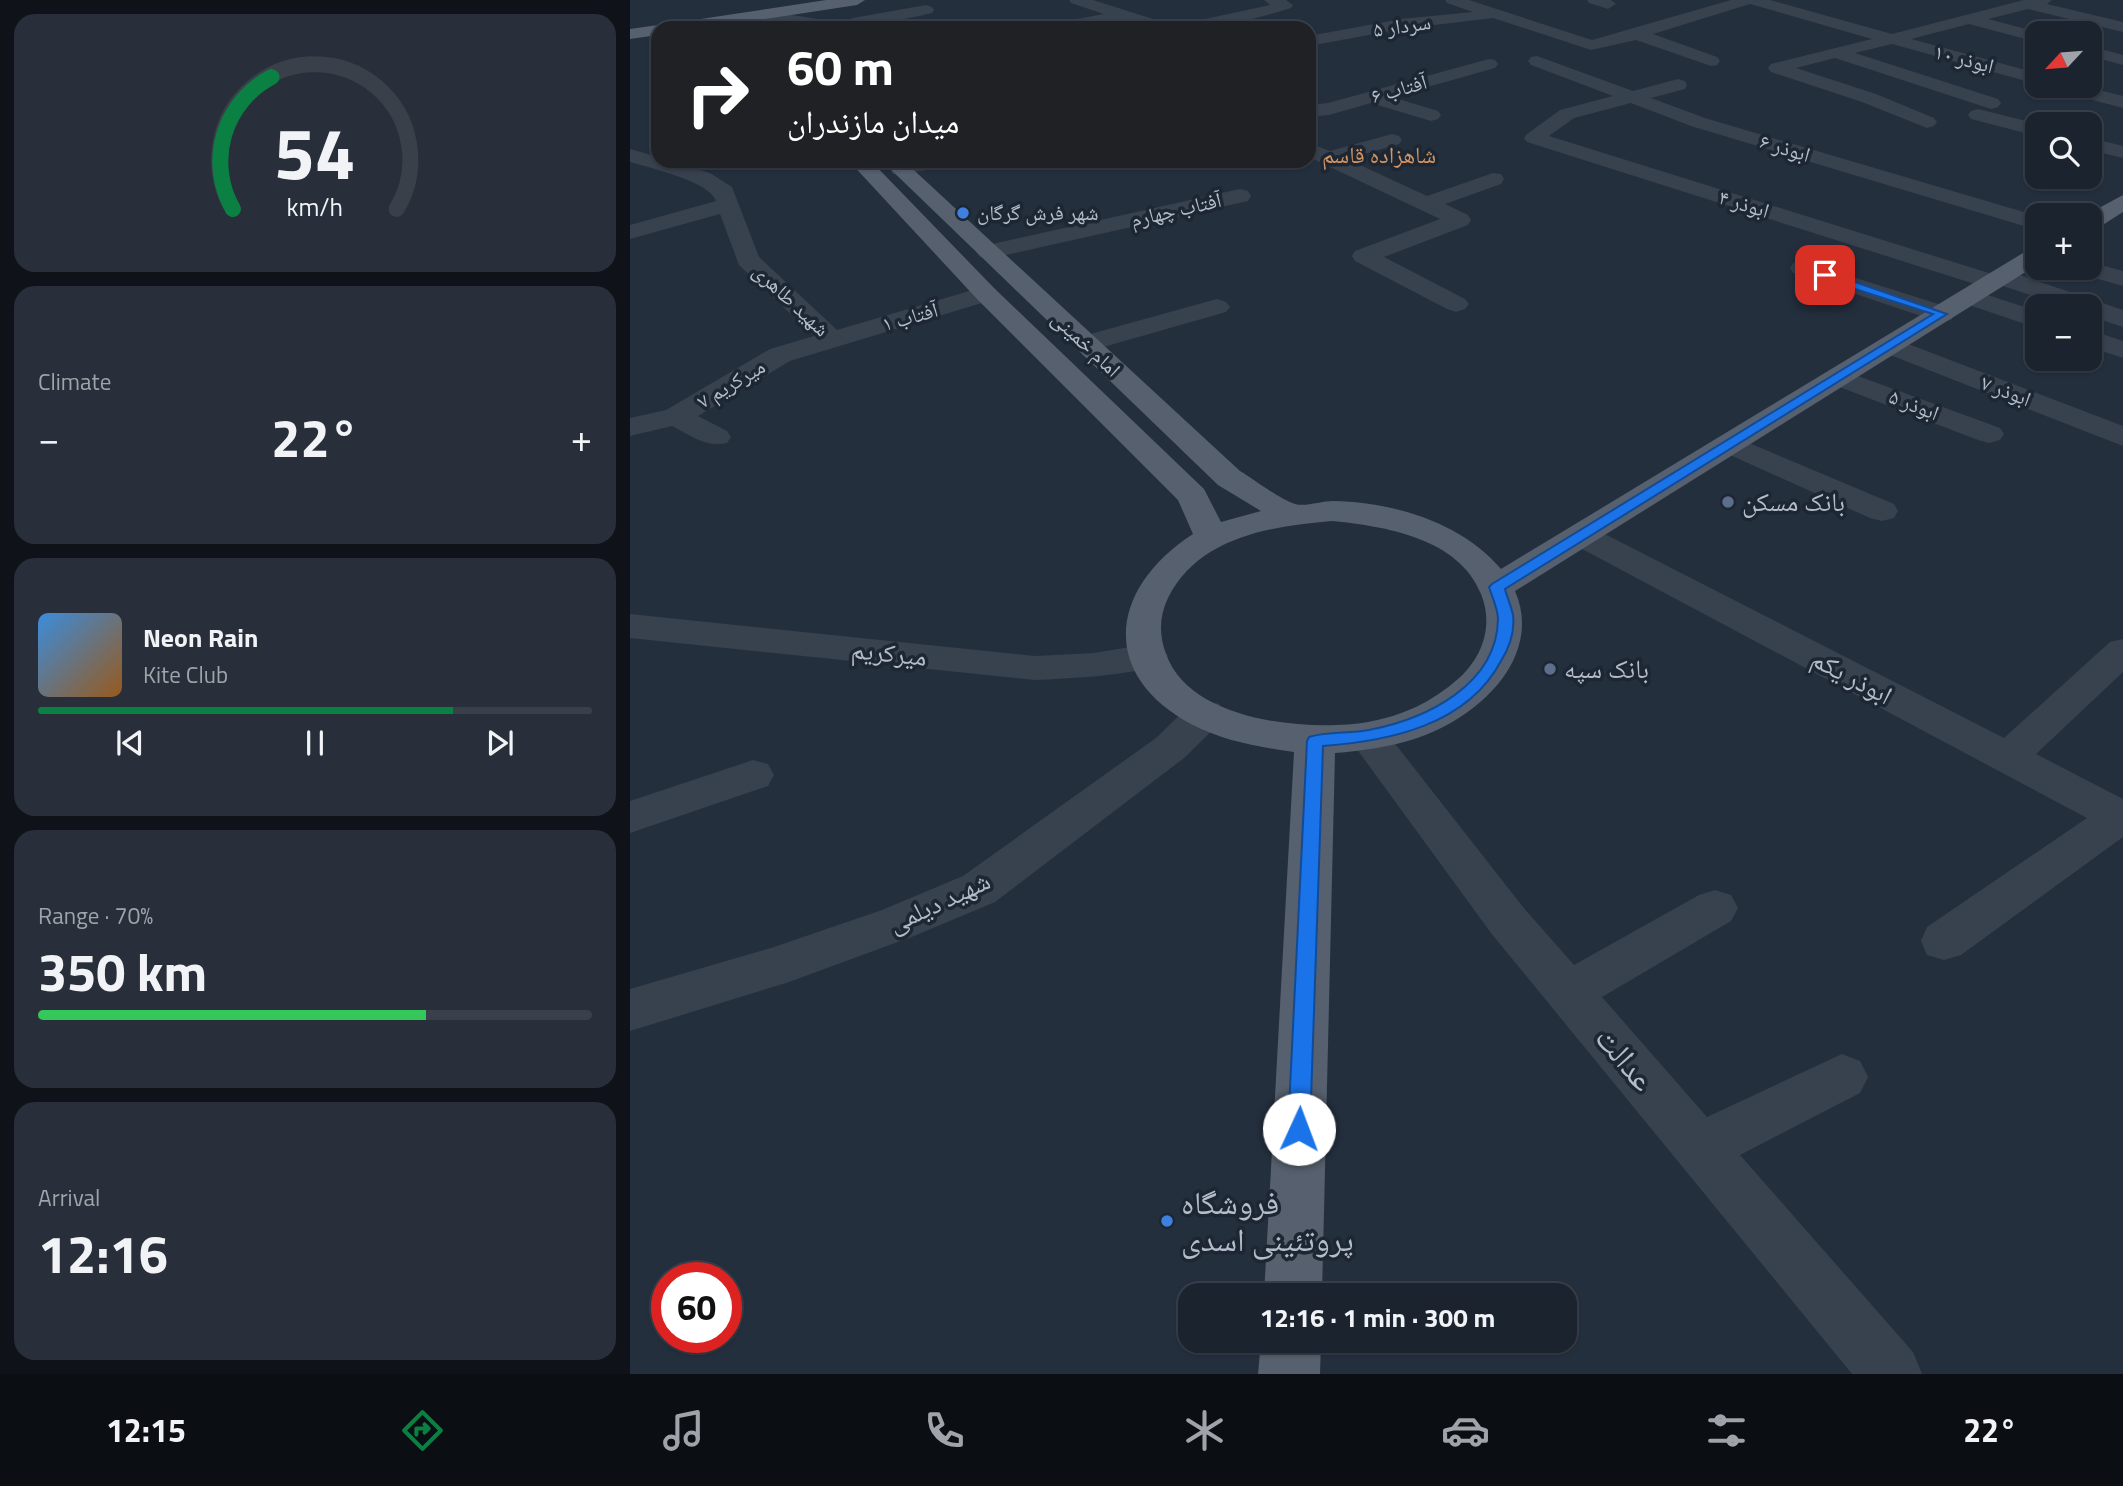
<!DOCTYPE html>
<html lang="en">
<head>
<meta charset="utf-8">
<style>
  :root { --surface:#1b232e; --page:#282f3a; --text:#f1f3f6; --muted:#a0a4aa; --line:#39404a; --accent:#0b8043 }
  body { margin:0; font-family:"Titillium Web","Noto Naskh Arabic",sans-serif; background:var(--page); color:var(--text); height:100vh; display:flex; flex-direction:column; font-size:26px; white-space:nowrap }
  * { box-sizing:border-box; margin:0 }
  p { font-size:23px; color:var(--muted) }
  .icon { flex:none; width:38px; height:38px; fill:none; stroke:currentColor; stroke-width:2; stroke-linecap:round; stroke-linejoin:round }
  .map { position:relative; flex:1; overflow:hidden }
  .panel { display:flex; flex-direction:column; gap:14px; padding:14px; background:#0f1319; width:630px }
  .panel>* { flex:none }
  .hud { position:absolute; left:21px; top:21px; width:665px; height:147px; border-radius:21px; box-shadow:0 2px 5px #0004,0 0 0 2px var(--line); background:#202124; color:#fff; overflow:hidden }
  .needle { width:46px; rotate:244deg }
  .controls { position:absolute; left:1395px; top:21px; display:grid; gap:14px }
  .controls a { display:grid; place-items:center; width:77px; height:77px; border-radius:14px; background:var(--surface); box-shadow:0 2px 5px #0004,0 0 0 2px var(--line); font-size:35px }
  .speed { position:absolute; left:21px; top:1262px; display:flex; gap:14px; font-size:35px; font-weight:700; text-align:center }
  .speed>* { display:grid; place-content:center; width:91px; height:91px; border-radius:50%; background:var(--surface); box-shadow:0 2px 5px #0004,0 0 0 2px var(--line); line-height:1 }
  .speed .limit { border:10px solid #d22; background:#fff; color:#111 }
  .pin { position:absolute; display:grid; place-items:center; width:60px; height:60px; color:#fff; margin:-30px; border-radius:14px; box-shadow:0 4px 10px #0006 }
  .me { position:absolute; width:77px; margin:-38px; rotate:2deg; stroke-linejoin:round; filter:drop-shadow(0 0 5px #0008) }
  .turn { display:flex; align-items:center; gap:24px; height:147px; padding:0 21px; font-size:32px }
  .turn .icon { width:91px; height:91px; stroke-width:2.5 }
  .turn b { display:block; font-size:49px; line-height:60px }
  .big { font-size:52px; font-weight:700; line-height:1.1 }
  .panel .tile { flex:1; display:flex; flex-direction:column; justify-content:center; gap:10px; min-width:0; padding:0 24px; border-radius:21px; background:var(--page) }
  .panel .dial { align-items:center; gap:0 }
  .dial svg { height:182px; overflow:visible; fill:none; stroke:var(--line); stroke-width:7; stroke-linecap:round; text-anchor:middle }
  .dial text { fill:var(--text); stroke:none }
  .song { display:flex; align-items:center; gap:21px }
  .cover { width:84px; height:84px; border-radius:10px; background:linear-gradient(135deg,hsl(210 70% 55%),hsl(30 70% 35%)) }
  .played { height:7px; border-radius:4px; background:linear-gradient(90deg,var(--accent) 75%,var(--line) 75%) }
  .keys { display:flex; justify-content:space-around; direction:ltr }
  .heat { display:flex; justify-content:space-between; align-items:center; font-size:38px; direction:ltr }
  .charge { height:10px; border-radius:5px; background:linear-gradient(90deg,#34c759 70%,var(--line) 0) }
  .trip { position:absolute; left:548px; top:1283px; width:399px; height:70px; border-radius:21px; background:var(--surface); box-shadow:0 2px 5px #0004,0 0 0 2px var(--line); font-weight:700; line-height:70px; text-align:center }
  .tab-bar { display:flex; height:112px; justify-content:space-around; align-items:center; background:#0b0e12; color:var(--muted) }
  .tab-bar .icon { width:49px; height:49px }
  .tab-bar .active { color:var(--accent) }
  .tab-bar b { font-size:32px; color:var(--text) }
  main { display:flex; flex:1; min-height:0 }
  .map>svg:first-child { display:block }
</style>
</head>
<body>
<main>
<section class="panel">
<div class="tile dial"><svg viewBox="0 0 100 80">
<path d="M14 69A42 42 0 1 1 86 69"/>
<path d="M14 69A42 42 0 0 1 31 11" stroke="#0b8043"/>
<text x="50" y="56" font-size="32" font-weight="700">54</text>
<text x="50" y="72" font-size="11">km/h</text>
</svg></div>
<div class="tile"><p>Climate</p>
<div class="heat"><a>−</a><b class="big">22°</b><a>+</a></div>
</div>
<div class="tile">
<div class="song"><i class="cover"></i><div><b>Neon Rain</b><p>Kite Club</p></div></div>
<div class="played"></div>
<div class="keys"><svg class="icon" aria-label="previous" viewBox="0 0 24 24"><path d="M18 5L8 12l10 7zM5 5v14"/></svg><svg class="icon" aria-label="pause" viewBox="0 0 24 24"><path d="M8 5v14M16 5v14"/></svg><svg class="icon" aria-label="next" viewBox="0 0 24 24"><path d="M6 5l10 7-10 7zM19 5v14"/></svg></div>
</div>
<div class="tile"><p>Range · 70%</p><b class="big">350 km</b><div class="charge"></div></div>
<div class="tile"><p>Arrival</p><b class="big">12:16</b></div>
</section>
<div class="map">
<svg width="1493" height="1374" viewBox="0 0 1493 1374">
  <rect width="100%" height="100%" fill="#242f3e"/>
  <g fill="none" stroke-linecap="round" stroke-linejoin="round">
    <g fill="#38414e" fill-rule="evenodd">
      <path d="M 439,0 L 463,0 L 539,24 L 541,28 L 516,28 L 492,20 L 452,28 L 418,28 L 420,24 L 474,14 L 441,3 Z"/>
      <path d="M 634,0 L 656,0 L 663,5 L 661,8 C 623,20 589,28 550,28 L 552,24 L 640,5 Z"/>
      <path d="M 815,0 L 839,0 L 962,40 L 1101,0 L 1140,0 L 1262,34 L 1394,0 L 1422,0 L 1417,4 L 1493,22 L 1493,32 L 1398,9 L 1358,19 L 1412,33 L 1407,33 L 1407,42 L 1339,24 L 1281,39 L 1407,73 L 1407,84 L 1262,44 L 1225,53 L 1368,99 L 1371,103 L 1368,107 L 1361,109 L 1205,58 L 1166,68 L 1246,94 L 1304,118 L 1307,122 L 1304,126 L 1297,128 L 1232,102 L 1141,72 L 1138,68 L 1141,64 L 1242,39 L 1120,4 L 1023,34 L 1087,57 L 1090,61 L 1087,65 L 1081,66 L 1006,40 L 961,50 L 863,18 L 771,29 L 679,46 L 679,36 L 771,19 L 843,12 L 817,3 Z"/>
      <path d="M 957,0 L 981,0 L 986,4 L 978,9 L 959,3 Z"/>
      <path d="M 296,5 L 302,7 L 304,10 L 302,13 C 250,26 201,31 148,23 C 139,21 129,21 123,15 L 131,10 L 212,23 L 223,18 Z"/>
      <path d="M 1460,46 L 1493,55 L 1493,65 L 1460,56 Z"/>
      <path d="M 907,56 L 1003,91 L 1048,79 L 1055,81 L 1057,85 L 1055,89 L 1021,98 L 1075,118 L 1407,216 L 1407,230 L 1061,126 L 1001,103 L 944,118 L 919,136 L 1362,274 L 1372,270 L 1381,272 L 1493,310 L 1493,327 L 1460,316 L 1460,306 L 1433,306 L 1373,286 L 1363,290 L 1354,287 L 897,142 L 894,138 L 897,134 L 930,110 L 983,96 L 901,65 L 898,61 L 901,57 Z"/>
      <path d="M 859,59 L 865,60 L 868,64 L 865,68 L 762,97 L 808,111 L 811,115 L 808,119 L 801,121 L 741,103 L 699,115 L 679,117 L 679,105 L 698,103 Z"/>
      <path d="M 1423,86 L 1453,86 L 1493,96 L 1493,108 L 1425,90 Z"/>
      <path d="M 1348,109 L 1408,124 L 1407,136 L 1341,119 L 1338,115 L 1341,111 Z"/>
      <path d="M 762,134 L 769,136 L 772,140 L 769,144 L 717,159 L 797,196 L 863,173 L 871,174 L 874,179 L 871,184 L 815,204 L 838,215 L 841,220 L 838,225 L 754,257 L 835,299 L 839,304 L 835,309 L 826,312 L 817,309 L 725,261 L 722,256 L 725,251 L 810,219 L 679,157 L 679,143 L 700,151 Z"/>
      <path d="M 1460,138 L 1493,146 L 1493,158 L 1460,150 Z"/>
      <path d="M 0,149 L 28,157 L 28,161 L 40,161 L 80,173 L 102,187 L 129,257 L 207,330 L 356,286 L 365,289 L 369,294 L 365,299 L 160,361 L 68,416 L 97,431 L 101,437 L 97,443 C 76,448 60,435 42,426 L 0,436 L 0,418 L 36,410 L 140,349 L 184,336 L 109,265 L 90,214 L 0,239 L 0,225 L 86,201 C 79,181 20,168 0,162 Z"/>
      <path d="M 280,161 L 324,161 L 321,165 L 271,175 L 263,174 L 260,169 L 263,164 Z"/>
      <path d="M 610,189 L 618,191 L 621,196 L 618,201 L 358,259 L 350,257 L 346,252 L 350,247 L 358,245 Z"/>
      <path d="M 1172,261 L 1321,308 L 1325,314 L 1321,320 L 1312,322 L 1303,320 L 1163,273 L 1160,268 L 1163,263 Z"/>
      <path d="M 1460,262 L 1493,271 L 1493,286 L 1447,273 L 1444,268 L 1460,268 Z"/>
      <path d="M 1339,289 L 1407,311 L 1407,328 L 1330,302 L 1326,297 L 1330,292 Z"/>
      <path d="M 587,299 L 596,302 L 600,307 L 596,312 L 456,352 L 446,350 L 442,344 L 446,338 Z"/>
      <path d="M 1460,330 L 1493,341 L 1493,358 L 1460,347 Z"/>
      <path d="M 1260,337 L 1493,426 L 1493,446 L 1250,351 L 1246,345 L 1250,339 Z"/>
      <path d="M 1209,369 L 1370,428 L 1374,434 L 1370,440 L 1359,443 L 1348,440 L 1199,383 L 1195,377 L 1199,371 Z"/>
      <path d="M 1100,435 L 1264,504 L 1268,511 L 1264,518 L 1252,521 L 1240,518 L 1089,450 L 1085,444 L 1089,438 Z"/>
      <path d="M 951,525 L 963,528 L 1374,738 L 1480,642 L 1493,639 L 1493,672 L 1406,754 L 1493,799 L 1493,837 L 1331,955 L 1314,960 L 1297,955 L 1291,941 L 1297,927 L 1457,818 L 939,542 L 934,535 L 939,528 Z"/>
      <path d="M 0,614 L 405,656 L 463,653 L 519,644 L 532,647 L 538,656 L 532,665 C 491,676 448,678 405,680 L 0,638 Z"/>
      <path d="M 575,701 L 589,704 L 595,714 L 589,724 L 554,758 L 365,902 L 284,936 L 159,982 L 0,1031 L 0,989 L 141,948 L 252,910 L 333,876 L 526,738 L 561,704 Z"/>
      <path d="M 738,723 L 752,727 L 893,907 L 944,965 L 1069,895 L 1085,890 L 1101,895 L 1108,908 L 1101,921 L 972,997 L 1077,1117 L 1212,1054 L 1230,1061 L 1238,1077 L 1230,1093 L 1110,1155 L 1283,1352 L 1292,1374 L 1222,1374 L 861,933 L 718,737 L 724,727 Z"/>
      <path d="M 123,760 L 138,764 L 144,775 L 138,786 L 0,833 L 0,801 Z"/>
    </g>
    <g fill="#56606e" fill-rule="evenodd">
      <path d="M 196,0 L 235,0 L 227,5 L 76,28 L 36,28 L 44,23 Z"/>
      <path d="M 28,25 L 35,28 L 28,28 L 28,35 L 0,39 L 0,29 Z"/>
      <path d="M 219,161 L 241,161 L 365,289 L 574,489 L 591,522 L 631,511 L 588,485 L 252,161 L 274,161 L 610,471 C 625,480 649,499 665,504 C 676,507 691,501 703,501 C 763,502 831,522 871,569 L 1398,250 L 1407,248 L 1407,265 L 885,591 C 910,648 864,701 815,726 C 781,744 742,750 705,753 L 692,1295 L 634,1295 L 664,752 C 629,747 593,741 561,724 C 467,673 481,587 563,534 L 548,500 L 347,299 ZM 702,521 C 754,526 829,538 851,594 C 864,626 852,658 828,679 C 802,702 772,716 738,722 C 679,732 560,722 536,654 C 529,635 529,617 538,598 C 568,537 641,526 702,521 Z"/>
      <path d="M 1493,195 L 1493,212 L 1468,228 L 1460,230 L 1460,215 L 1456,215 Z"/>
      <path d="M 631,1340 L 691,1340 L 690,1374 L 628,1374 Z"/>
    </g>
  </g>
  <path fill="#1a73e8" stroke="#114b97" stroke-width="2" d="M 1191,273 L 1199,273 L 1317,314 L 875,589 C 877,597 881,606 883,615 C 885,631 879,648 871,661 C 837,725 760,741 693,746 L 680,1129 L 677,1136 L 669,1139 L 662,1136 L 658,1129 L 677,741 L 679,737 C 699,731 719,734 739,730 C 796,719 867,685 868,619 C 868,609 862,597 859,587 L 862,584 L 1303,314 L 1191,278 Z"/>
  <g fill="#3f7fe0" stroke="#1d2633" stroke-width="2.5">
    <circle cx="333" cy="213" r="7"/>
    <circle cx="537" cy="1221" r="7"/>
  </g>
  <g fill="#5c6f8a" stroke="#1d2633" stroke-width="2.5">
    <circle cx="1098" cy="502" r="7"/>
    <circle cx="920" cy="669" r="7"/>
  </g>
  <g text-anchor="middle" stroke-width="7" stroke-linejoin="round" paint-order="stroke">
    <g font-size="21" fill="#b4bcc9" stroke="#1d2633">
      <text transform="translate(772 26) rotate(-8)" y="7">۵ سردار</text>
      <text transform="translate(1334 59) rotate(15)" y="7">ابوذر ۱۰</text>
      <text transform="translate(769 89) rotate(-16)" y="7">آفتاب ۶</text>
      <text transform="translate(1155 148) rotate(17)" y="7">ابوذر ۶</text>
      <text transform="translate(1114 204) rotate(17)" y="7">ابوذر ۴</text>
      <text transform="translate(546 210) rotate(-13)" y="7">آفتاب چهارم</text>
      <text transform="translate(161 300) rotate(43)" y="7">شهید طاهری</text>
      <text transform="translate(280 317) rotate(-16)" y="7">۱ آفتاب</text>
      <text transform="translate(456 344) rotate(43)" y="7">امام خمینی</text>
      <text transform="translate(101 384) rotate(-31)" y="7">۷ میرکریم</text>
      <text transform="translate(1376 391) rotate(21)" y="7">۷ ابوذر</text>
      <text transform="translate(1284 405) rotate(21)" y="7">۵ ابوذر</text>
    </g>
    <g font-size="21" fill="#b4bcc9" stroke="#1d2633" text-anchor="start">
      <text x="347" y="220">شهر فرش گرگان</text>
    </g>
    <g font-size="23" fill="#d59563" stroke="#1d2633">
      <text x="749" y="163">شاهزاده قاسم</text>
    </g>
    <g font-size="26" fill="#b4bcc9" stroke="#1d2633" text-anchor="start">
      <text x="1112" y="511">بانک مسکن</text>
      <text x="934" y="678">بانک سپه</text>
    </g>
    <g font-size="26" fill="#b4bcc9" stroke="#1d2633">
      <text transform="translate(259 653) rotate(6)" y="9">میرکریم</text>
      <text transform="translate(1222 677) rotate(28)" y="9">ابوذر یکم</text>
      <text transform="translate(309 902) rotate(-25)" y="9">شهید دیلمی</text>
    </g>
    <g font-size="32" fill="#b4bcc9" stroke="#1d2633">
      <text transform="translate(995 1059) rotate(50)" y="11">عدالت</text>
    </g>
    <g font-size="32" fill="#b4bcc9" stroke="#1d2633" text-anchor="start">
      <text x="551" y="1214">فروشگاه<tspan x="551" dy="37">پروتئینی اسدی</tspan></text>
    </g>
  </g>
</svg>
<div class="controls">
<a><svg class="needle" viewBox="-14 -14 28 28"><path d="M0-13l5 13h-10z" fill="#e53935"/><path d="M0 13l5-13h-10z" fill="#a0a4aa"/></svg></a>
<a><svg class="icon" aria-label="search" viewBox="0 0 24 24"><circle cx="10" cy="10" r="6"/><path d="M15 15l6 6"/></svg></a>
<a>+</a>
<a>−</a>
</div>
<div class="speed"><div class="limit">60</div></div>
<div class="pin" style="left:1195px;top:275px;background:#d93025"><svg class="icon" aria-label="arrive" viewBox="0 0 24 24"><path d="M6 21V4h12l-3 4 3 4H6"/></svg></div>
<svg class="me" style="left:669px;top:1129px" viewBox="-20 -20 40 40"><circle r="19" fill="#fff"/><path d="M0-13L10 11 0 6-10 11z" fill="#1a73e8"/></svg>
<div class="trip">12:16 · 1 min · 300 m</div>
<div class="hud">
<div class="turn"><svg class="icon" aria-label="right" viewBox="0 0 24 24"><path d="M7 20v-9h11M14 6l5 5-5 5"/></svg><div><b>60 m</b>میدان مازندران</div></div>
</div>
</div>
</main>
<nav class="tab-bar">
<b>12:15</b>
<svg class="icon active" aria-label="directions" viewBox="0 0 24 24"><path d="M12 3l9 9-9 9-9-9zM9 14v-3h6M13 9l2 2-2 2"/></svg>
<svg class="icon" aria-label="music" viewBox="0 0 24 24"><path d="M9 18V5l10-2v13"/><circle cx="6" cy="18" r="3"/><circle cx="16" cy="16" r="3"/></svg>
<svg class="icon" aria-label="phone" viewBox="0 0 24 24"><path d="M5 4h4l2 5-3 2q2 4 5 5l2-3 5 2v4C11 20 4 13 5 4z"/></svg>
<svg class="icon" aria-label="climate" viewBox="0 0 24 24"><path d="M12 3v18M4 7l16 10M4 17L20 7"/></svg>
<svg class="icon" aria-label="car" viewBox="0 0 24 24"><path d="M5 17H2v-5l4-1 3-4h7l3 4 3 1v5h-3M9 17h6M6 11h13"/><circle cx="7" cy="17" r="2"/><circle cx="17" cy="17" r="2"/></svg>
<svg class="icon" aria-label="filters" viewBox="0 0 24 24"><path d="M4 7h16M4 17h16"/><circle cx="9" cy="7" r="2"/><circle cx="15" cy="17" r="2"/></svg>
<b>22°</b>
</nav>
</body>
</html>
